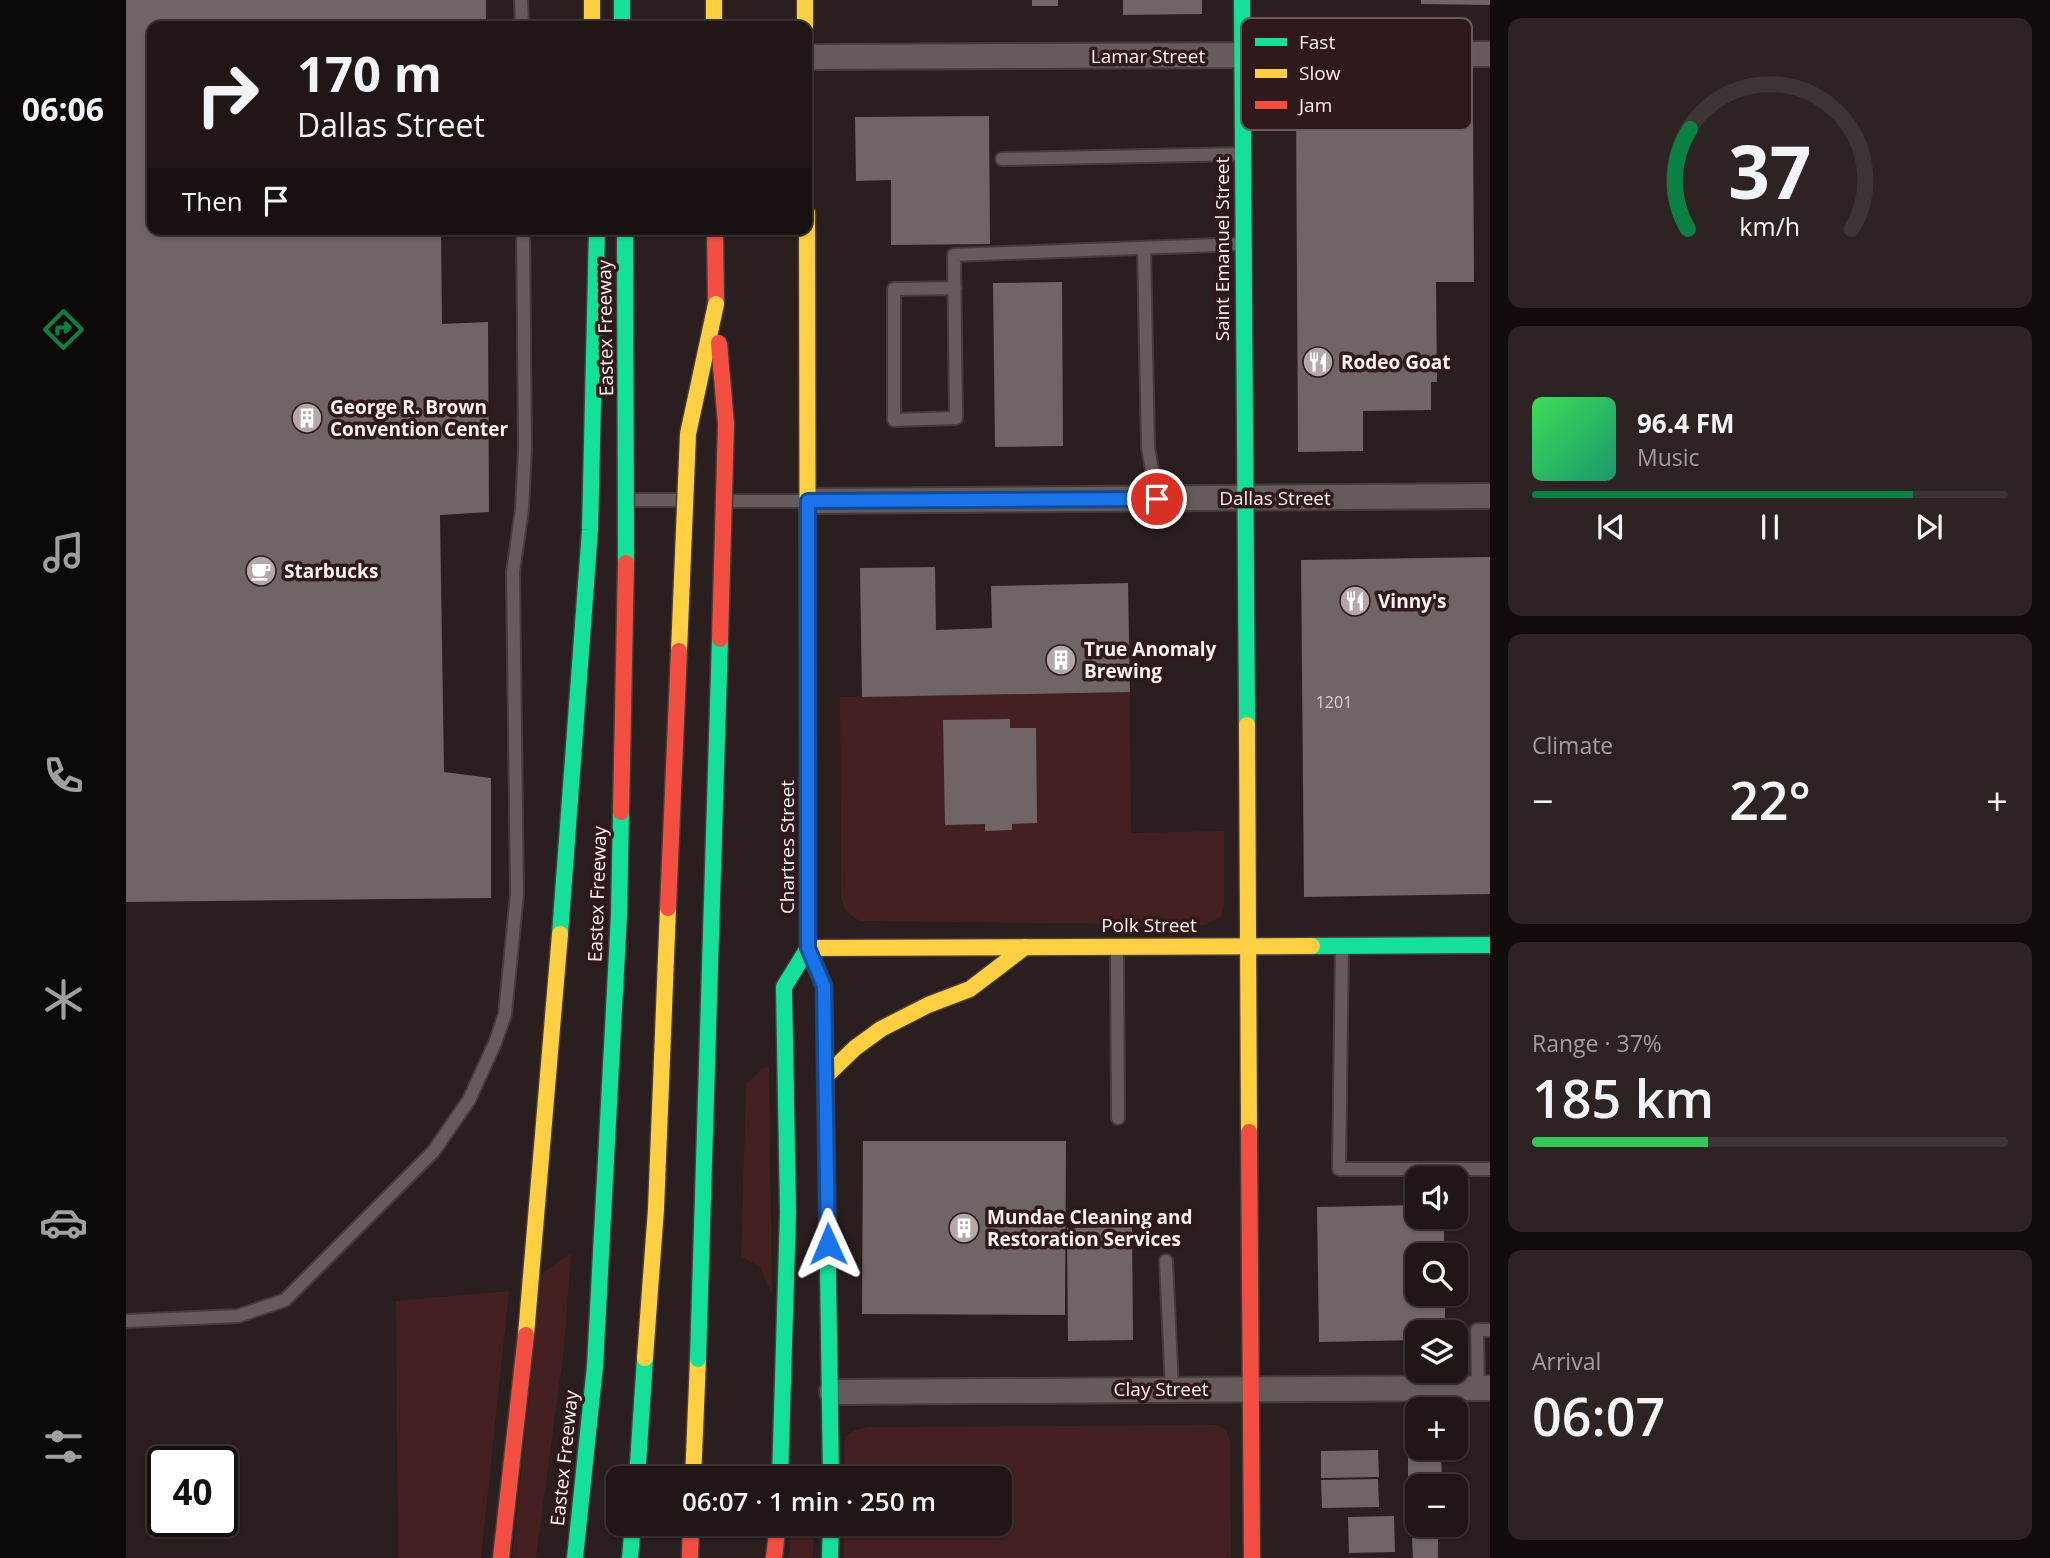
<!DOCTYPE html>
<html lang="en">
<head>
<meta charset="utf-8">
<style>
  :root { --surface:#201616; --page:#2d2323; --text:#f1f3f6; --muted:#a29fa1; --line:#3d3535; --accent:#0b8043 }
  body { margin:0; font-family:"Open Sans",sans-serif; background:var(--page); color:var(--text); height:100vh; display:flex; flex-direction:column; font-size:26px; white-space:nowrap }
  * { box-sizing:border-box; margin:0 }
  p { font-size:23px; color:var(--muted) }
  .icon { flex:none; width:38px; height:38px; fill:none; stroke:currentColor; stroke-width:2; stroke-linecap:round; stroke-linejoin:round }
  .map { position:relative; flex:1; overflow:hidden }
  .sheet { display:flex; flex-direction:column; gap:18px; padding:18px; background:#120c0c; width:560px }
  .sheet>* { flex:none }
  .top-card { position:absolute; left:21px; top:21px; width:665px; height:214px; border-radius:14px; box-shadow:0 2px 5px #0004,0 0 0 2px var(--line); background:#201616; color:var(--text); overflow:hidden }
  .fabs { position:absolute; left:1279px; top:1166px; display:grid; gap:14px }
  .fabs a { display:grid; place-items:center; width:63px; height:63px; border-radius:14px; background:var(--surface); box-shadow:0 2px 5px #0004,0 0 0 2px var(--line); font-size:35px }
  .speed { position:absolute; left:21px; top:1446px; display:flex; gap:14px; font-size:35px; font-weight:700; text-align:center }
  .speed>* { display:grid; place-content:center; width:91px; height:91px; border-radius:50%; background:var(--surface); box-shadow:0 2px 5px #0004,0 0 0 2px var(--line); line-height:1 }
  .speed .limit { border:4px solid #111; border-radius:10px; background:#fff; color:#111 }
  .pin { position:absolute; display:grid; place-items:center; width:60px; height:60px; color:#fff; margin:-30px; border:4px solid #fff; border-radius:50%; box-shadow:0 2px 7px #0007 }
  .me { position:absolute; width:77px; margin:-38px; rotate:359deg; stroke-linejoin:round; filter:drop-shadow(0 0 5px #0008) }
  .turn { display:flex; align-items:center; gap:24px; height:147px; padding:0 35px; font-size:32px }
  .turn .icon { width:91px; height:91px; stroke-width:2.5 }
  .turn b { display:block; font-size:49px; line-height:60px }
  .then { display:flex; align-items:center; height:66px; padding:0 35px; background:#0003; gap:14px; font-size:26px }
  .big { font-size:52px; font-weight:600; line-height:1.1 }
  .sheet .card { flex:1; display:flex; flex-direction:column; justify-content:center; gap:10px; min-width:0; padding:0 24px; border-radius:14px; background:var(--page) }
  .sheet .dial { align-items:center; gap:0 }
  .dial svg { height:182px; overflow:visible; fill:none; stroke:var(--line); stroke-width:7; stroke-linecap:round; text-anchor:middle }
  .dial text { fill:var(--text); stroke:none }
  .song { display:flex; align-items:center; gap:21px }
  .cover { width:84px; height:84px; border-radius:10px; background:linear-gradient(135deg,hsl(130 70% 55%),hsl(160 70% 35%)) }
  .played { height:7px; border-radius:4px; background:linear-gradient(90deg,var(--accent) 80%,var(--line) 80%) }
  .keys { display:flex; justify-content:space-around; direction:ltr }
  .heat { display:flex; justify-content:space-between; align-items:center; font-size:38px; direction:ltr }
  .charge { height:10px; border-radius:5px; background:linear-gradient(90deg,#34c759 37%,var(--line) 0) }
  .trip { position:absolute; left:480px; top:1466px; width:406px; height:70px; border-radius:14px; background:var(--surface); box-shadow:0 2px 5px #0004,0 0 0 2px var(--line); font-weight:600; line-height:70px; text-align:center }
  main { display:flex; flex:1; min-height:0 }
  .dock { display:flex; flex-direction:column; width:126px; justify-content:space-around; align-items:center; background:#0d0909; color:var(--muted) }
  .dock .icon { width:49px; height:49px }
  .dock .active { color:var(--accent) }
  .dock b { font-size:32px; color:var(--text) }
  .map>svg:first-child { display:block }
</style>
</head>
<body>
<main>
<nav class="dock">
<b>06:06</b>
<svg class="icon active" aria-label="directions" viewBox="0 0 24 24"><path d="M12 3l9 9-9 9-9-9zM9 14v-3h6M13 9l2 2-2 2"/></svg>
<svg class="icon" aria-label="music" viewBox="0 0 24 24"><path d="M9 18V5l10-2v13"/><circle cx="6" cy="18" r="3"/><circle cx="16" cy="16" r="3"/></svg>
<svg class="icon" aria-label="phone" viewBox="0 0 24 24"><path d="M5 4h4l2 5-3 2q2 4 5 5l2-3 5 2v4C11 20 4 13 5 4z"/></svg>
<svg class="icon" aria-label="climate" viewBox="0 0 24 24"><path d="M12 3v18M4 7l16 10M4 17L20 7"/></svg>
<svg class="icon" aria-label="car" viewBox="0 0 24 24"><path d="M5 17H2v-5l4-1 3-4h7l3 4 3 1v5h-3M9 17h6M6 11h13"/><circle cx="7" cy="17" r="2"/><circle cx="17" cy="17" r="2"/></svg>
<svg class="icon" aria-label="filters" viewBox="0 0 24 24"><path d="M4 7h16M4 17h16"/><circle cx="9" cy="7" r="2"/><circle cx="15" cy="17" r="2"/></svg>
</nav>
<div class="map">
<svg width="1364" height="1558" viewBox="0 0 1364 1558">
  <rect width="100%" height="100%" fill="#2a1e1e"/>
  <g fill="#452021">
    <path d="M 1004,692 L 1005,833 L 1098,831 L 1098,908 L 1094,917 L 1079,925 L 733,921 L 719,910 L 715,898 L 714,697 Z"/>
    <path d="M 643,1067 L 646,1294 L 634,1267 L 615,1256 L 620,1085 L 636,1068 Z"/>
    <path d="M 445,1253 L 438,1348 L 410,1558 L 386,1558 L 416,1273 Z"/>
    <path d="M 383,1291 L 355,1558 L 272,1558 L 270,1301 Z"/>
    <path d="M 1090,1425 L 1100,1430 L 1104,1441 L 1105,1558 L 718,1558 L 718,1524 L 873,1524 L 873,1479 L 718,1479 L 719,1437 L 729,1430 L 743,1427 Z"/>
    <path d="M 666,1524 L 688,1524 L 687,1558 L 662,1558 Z"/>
  </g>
  <g fill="#706565">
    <path d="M 0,0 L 360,0 L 360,26 L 26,26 L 26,229 L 315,229 L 316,324 L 362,322 L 363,512 L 314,515 L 318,772 L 365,778 L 365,898 L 0,902 Z"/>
    <rect x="906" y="0" width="26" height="6"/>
    <path d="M 997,0 L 1076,0 L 1076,14 L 997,15 Z"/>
    <path d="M 1295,0 L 1364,0 L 1364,5 L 1295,4 Z"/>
    <path d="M 1347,112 L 1348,282 L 1310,282 L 1311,382 L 1305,382 L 1305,410 L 1237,411 L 1237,451 L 1172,452 L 1170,113 Z"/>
    <path d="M 863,116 L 864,244 L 765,245 L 765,180 L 730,181 L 729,117 Z"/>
    <path d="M 936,282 L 937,446 L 869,447 L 867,283 Z"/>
    <path d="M 1364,557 L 1364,894 L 1178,897 L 1175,560 Z"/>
    <path d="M 809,567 L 810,630 L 866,628 L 865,586 L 1002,583 L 1004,692 L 736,697 L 734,568 Z"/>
    <path d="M 884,719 L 884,728 L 910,728 L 911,823 L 886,824 L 886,830 L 859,831 L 859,824 L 819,825 L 817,720 Z"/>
    <path d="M 737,1141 L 940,1141 L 939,1315 L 736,1314 Z"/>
    <path d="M 1292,1205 L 1292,1216 L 1318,1216 L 1318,1255 L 1292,1255 L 1292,1293 L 1319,1293 L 1319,1332 L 1292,1332 L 1292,1340 L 1193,1342 L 1191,1207 Z"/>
    <path d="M 1006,1227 L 1007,1340 L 942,1341 L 941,1228 Z"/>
    <path d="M 1252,1450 L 1253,1477 L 1195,1478 L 1195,1451 Z"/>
    <path d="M 1315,1450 L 1316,1486 L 1292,1486 L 1292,1507 L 1282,1508 L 1282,1451 Z"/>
    <path d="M 1252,1479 L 1253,1507 L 1196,1508 L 1195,1480 Z"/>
    <path d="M 1268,1516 L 1269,1552 L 1223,1553 L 1222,1517 Z"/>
    <path d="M 1312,1537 L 1312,1558 L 1287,1558 L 1286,1538 Z"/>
  </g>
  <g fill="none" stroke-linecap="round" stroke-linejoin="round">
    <g stroke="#453b3b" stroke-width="16">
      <g id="lane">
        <path d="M 395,0 L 396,26"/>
        <path d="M 876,159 L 1116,154"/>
        <path d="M 1018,249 L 1022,447 L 1031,499"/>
        <path d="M 829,288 L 768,289 L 768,420 L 830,418 L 828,255 L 1117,244"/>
        <path d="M 506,500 L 554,500"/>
        <path d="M 600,501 L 680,501"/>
        <path d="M 1216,946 L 1213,1169 L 1364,1169"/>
        <path d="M 991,950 L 992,1118"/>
        <path d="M 1040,1261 L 1046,1389"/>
        <path d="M 0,1321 L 112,1316 L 159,1300 L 307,1152 L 343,1100 L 369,1043 L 379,1014 L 391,894 L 387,572 L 396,509 L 399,448 L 397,229"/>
        <path d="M 1352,1388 L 1351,1330 L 1364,1330"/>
      </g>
    </g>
    <g stroke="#453b3b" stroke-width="28">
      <g id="street">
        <path d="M 681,57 L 1364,54"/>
        <path d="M 683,501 L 1364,496"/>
        <path d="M 706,1392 L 1364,1388"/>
      </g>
    </g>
    <g stroke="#453b3b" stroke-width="19">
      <g id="fast">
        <path d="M 496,0 L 496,26"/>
        <path d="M 1116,0 L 1121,725"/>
        <path d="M 682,780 L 682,948 L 698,986 L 705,1479"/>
        <path d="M 434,934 L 464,530 L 471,229"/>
        <path d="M 1186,946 L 1364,945"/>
        <path d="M 511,1479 L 519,1358"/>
        <path d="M 654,1479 L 662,1212 L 658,987 L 682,948"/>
        <path d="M 449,1558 L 469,1366"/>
        <path d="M 504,1558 L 507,1524"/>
        <path d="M 704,1558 L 705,1524"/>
      </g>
    </g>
    <g stroke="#453b3b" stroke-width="19">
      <g id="slow">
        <path d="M 466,0 L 466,26"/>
        <path d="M 588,0 L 588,26"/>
        <path d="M 679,0 L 679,26"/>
        <path d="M 681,213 L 682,780"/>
        <path d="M 1121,725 L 1123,1132"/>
        <path d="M 682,948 L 1186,946"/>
        <path d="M 699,1077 L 729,1048 L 755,1029 L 802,1005 L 844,989 L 899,947"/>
        <path d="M 400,1335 L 434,934"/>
        <path d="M 567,1479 L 572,1359"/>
      </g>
    </g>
    <g stroke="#453b3b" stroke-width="19">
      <g id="jam">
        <path d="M 589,229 L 590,304"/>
        <path d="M 1123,1132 L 1126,1558"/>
        <path d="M 375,1558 L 400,1335"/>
        <path d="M 564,1558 L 565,1524"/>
        <path d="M 648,1558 L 652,1524"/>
      </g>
    </g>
    <use href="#lane" stroke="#655b5b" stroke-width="12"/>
    <use href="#street" stroke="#655b5b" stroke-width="24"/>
    <use href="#fast" stroke="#16e098" stroke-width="16"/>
    <use href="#slow" stroke="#ffcf43" stroke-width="16"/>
    <use href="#jam" stroke="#f24e42" stroke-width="16"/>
    <g stroke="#453b3b" stroke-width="19" stroke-linecap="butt">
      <g id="fast-bridge">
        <path d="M 499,229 L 500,563"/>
        <path d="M 572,1359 L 594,639"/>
        <path d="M 469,1366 L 493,915 L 495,812"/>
      </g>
    </g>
    <g stroke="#453b3b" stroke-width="19" stroke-linecap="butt">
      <g id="slow-bridge">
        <path d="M 553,651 L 562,434 L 590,304"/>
        <path d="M 519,1358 L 530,1209 L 542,908"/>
      </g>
    </g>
    <g stroke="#453b3b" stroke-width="19" stroke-linecap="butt">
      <g id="jam-bridge">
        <path d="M 593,343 L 600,424 L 594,639"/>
        <path d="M 495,812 L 500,563"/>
        <path d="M 542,908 L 553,651"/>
      </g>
    </g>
    <use href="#fast-bridge" stroke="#16e098" stroke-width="16"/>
    <use href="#slow-bridge" stroke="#ffcf43" stroke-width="16"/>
    <use href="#jam-bridge" stroke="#f24e42" stroke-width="16"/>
  </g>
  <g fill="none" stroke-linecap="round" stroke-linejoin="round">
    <g stroke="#114b97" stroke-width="18">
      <path id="route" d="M 702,1244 L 698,986 L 682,948 L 682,501 L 1031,499"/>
    </g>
    <use href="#route" stroke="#1a73e8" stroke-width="12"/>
  </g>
  <defs>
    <g id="restaurant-disc" transform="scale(1.575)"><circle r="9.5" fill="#b4a7a7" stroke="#2f191a"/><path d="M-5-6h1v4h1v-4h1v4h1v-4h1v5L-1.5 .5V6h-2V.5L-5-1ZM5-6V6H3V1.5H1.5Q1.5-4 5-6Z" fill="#fff"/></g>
    <g id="building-disc" transform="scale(1.575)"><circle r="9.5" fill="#b4a7a7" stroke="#2f191a"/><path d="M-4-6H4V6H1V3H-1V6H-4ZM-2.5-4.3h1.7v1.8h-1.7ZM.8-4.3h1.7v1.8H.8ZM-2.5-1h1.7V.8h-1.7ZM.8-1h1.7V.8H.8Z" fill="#fff"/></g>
    <g id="cafe-disc" transform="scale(1.575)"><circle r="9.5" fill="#b4a7a7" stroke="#2f191a"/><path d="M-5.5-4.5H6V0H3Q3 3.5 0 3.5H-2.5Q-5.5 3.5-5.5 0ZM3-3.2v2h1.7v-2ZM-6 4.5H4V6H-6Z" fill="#fff"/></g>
  </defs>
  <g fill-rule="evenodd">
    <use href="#restaurant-disc" x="1192" y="362"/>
    <use href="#building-disc" x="181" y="418"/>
    <use href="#cafe-disc" x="135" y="571"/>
    <use href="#restaurant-disc" x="1229" y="601"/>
    <use href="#building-disc" x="935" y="660"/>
    <use href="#building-disc" x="838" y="1228"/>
  </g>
  <g text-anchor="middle" stroke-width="7" stroke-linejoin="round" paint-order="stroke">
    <g font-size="16" fill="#dacece">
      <text x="1208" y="708">1201</text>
    </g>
    <g font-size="19" fill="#fef1f1" stroke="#2f191a">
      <text x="1022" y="63">Lamar Street</text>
      <text transform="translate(1096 249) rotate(-90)" y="7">Saint Emanuel Street</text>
      <text transform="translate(479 328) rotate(-91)" y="7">Eastex Freeway</text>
      <text x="1149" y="505">Dallas Street</text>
      <text transform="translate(661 847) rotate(-90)" y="7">Chartres Street</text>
      <text transform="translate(471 894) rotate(-88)" y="7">Eastex Freeway</text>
      <text x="1023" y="932">Polk Street</text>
      <text x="1035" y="1396">Clay Street</text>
      <text transform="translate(438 1458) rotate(-84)" y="7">Eastex Freeway</text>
    </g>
    <g font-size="19" font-weight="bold" fill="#fef1f1" stroke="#2f191a" text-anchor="start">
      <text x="1215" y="369">Rodeo Goat</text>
      <text x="204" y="414">George R. Brown<tspan x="204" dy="22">Convention Center</tspan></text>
      <text x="158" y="578">Starbucks</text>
      <text x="1252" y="608">Vinny's</text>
      <text x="958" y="656">True Anomaly<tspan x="958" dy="22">Brewing</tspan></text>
      <text x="861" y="1224">Mundae Cleaning and<tspan x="861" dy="22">Restoration Services</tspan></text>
    </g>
  </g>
  <rect x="1115" y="18" width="231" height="112" rx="10" fill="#2f191a" stroke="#6d5a5a" stroke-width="2"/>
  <rect x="1129" y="38" width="32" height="8" fill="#16e098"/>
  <rect x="1129" y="69" width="32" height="9" fill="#ffcf43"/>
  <rect x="1129" y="101" width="32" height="8" fill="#f24e42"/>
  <g font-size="19" fill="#fef1f1">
    <text x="1173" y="49">Fast</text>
    <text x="1173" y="80">Slow</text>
    <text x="1173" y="112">Jam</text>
  </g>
</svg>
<div class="fabs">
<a><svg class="icon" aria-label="sound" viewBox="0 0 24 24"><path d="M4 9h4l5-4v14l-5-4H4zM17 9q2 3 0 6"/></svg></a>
<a><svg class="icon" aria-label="search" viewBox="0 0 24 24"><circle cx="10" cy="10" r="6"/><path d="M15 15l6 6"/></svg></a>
<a><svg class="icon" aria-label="layers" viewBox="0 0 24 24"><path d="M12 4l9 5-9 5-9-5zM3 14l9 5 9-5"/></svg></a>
<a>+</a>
<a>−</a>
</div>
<div class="speed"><div class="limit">40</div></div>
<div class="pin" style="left:1031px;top:499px;background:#d93025"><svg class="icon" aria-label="arrive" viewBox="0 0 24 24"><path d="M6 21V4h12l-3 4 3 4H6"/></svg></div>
<svg class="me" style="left:702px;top:1244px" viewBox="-20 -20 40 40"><path d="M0-17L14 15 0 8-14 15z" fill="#1a73e8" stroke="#fff" stroke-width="4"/></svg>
<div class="trip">06:07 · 1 min · 250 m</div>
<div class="top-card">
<div class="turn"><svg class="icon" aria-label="right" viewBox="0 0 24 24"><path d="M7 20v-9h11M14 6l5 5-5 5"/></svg><div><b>170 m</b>Dallas Street</div></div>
<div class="then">Then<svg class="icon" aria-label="arrive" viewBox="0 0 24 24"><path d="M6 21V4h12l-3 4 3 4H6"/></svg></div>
</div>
</div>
<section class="sheet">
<div class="card dial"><svg viewBox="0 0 100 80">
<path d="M14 69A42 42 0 1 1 86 69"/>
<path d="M14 69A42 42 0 0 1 15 25" stroke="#0b8043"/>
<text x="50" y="56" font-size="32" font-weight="700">37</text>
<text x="50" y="72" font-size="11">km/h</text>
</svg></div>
<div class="card">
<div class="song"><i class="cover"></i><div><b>96.4 FM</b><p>Music</p></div></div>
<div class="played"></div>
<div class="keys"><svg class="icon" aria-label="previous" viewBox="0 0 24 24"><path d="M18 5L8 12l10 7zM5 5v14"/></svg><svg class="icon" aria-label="pause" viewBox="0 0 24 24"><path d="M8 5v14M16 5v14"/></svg><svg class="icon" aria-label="next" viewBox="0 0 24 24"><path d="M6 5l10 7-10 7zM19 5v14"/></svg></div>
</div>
<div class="card"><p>Climate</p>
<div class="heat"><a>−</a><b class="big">22°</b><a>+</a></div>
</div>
<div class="card"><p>Range · 37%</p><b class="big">185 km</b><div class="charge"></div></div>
<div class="card"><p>Arrival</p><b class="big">06:07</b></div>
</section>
</main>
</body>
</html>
